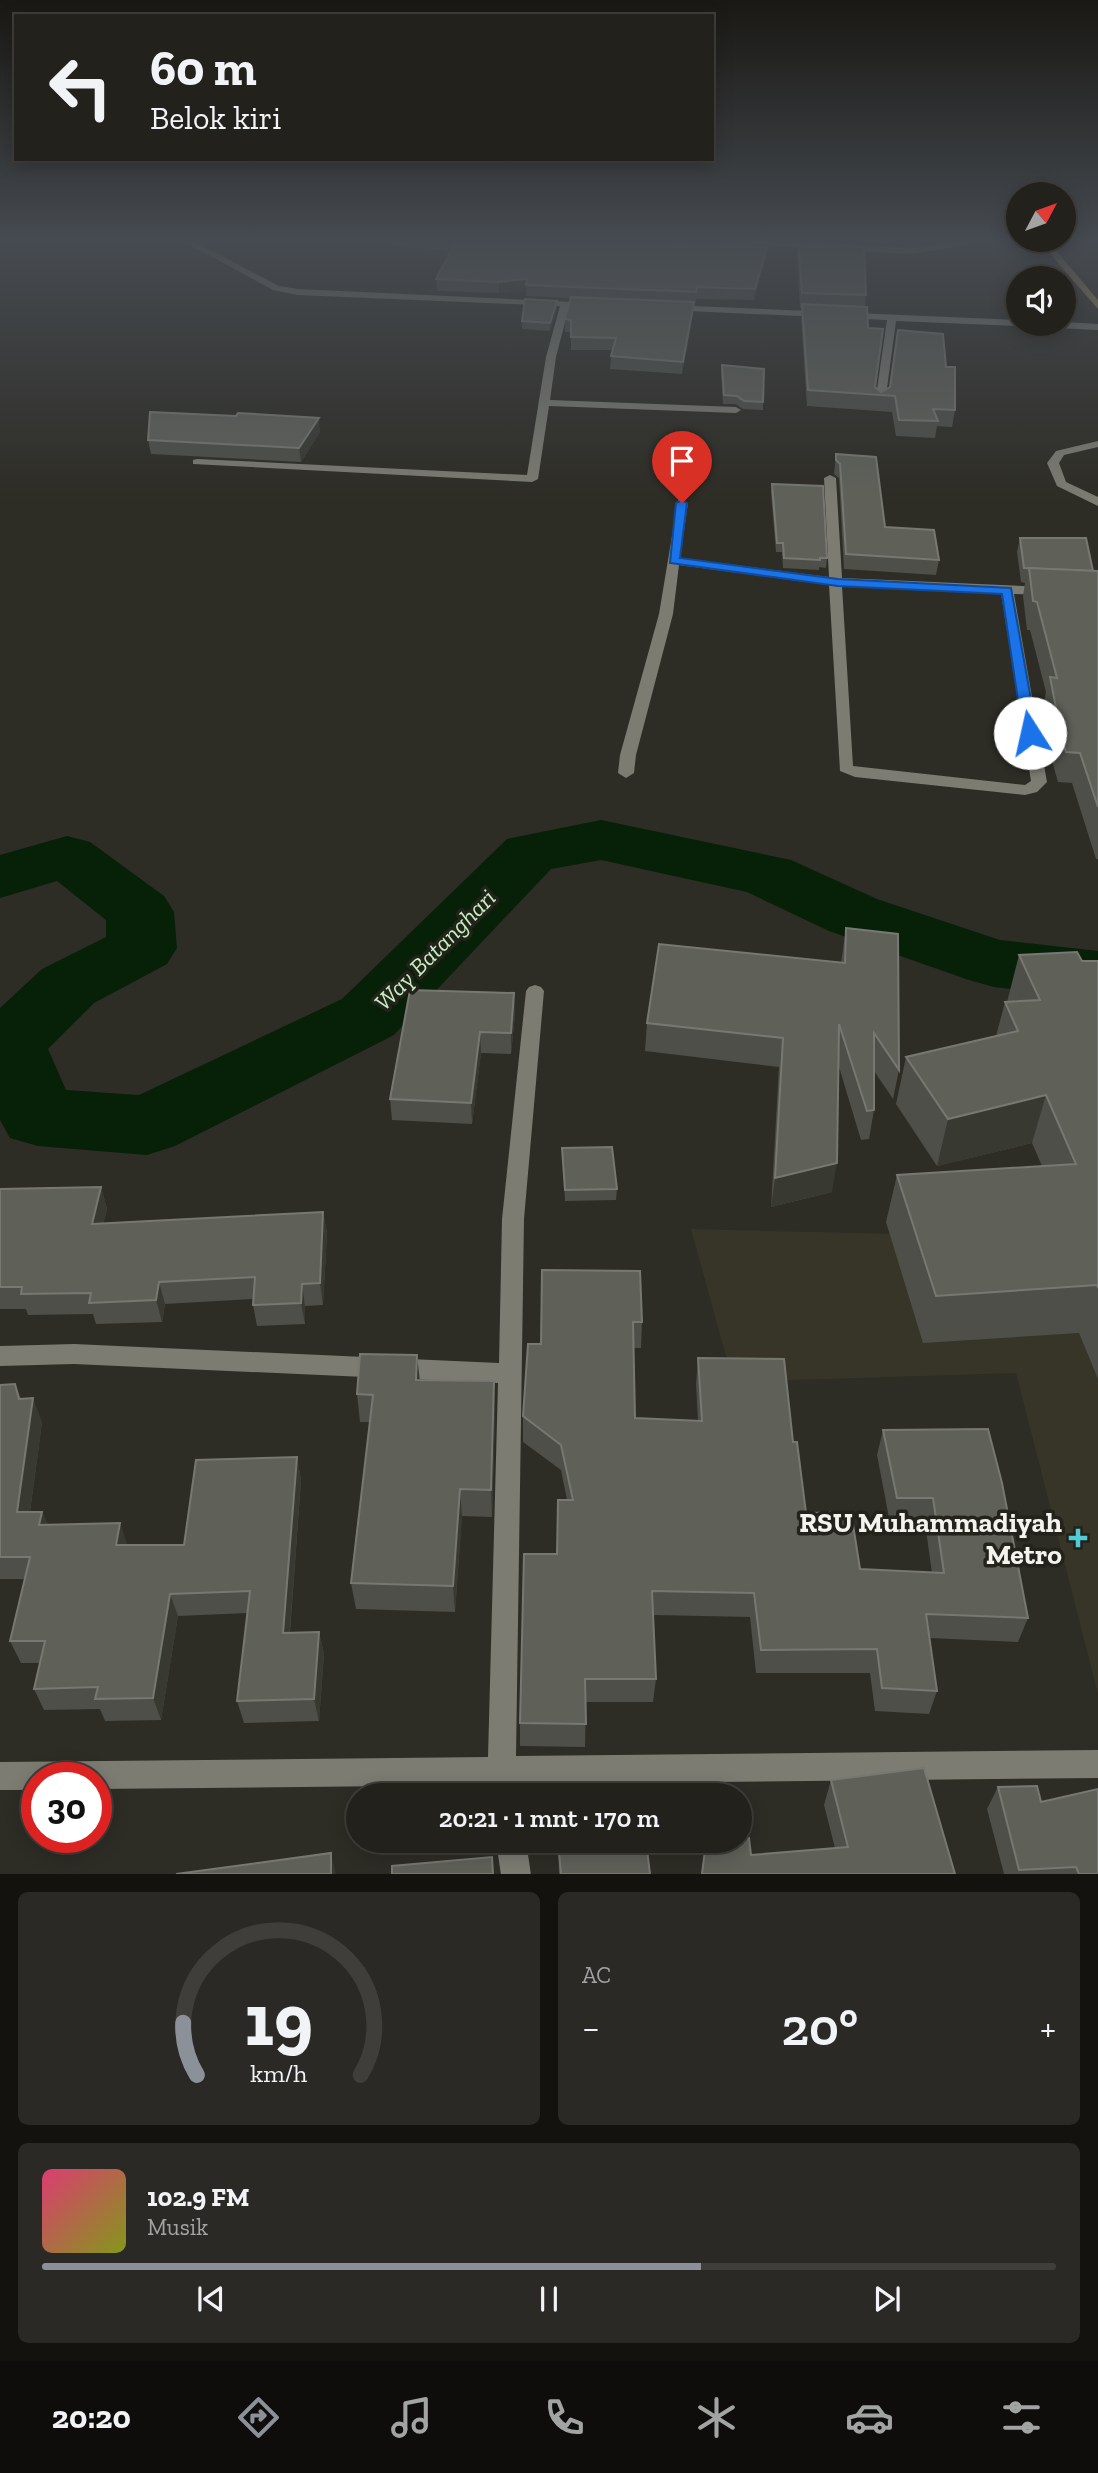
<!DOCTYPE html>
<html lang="id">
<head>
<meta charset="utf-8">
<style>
  :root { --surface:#22211c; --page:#2a2925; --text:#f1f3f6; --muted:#a2a3a3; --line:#3f3e3b; --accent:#8c9099 }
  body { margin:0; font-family:"Zilla Slab",serif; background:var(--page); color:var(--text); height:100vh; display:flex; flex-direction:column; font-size:26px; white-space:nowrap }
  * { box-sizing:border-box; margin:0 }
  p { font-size:23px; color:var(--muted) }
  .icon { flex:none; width:38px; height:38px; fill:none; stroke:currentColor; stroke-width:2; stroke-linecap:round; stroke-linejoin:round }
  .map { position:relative; height:1874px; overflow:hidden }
  .drawer { display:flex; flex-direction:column; gap:18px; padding:18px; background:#13120f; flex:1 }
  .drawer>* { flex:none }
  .hud { position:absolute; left:14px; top:14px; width:700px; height:147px; border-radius:0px; box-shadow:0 4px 18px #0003,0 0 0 2px var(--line); background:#22211c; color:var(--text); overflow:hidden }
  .needle { width:46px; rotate:49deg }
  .buttons { position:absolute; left:1006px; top:182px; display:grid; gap:14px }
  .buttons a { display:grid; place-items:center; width:70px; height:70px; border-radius:50%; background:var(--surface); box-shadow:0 4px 18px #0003,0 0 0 2px var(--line); font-size:35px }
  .speed { position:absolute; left:21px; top:1762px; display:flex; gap:14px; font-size:35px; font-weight:700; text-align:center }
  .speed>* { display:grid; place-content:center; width:91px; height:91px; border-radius:50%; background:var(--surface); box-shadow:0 4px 18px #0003,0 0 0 2px var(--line); line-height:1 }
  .speed .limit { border:10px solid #d22; background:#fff; color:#111 }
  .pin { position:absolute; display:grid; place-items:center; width:60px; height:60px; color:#fff; margin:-72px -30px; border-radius:50% 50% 50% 0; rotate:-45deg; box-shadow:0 0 7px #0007 }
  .pin .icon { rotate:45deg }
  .me { position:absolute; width:77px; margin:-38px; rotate:350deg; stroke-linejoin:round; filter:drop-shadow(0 0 5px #0008) }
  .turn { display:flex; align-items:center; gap:24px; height:147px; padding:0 21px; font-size:32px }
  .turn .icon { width:91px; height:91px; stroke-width:2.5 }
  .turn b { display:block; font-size:49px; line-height:60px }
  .big { font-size:52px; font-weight:600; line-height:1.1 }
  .drawer .tile { flex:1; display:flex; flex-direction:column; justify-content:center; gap:10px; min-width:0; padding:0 24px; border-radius:10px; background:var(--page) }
  .drawer .dial { align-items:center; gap:0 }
  .dial svg { height:182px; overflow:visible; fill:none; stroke:var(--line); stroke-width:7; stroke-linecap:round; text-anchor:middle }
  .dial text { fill:var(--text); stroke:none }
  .song { display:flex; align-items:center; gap:21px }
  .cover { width:84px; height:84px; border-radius:10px; background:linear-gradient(135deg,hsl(340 70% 55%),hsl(70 70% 35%)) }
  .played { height:7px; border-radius:4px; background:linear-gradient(90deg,var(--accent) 65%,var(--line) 65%) }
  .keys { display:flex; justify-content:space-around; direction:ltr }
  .heat { display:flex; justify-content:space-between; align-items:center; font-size:38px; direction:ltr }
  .drawer .tiles { flex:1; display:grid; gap:18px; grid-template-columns:1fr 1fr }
  .tile:last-child { grid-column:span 2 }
  .trip { position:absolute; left:346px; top:1783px; width:406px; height:70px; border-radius:35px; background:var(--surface); box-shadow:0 4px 18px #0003,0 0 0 2px var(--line); font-weight:600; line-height:70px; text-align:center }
  .dock { display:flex; height:112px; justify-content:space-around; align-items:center; background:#0e0d0b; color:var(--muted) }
  .dock .icon { width:49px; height:49px }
  .dock .active { color:var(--accent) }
  .dock b { font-size:32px; color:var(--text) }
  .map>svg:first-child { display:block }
</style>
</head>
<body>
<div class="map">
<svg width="1098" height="1875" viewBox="0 0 1098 1875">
  <rect width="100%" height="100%" fill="#2d2c25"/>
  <path fill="#373527" d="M 691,1229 L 1098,1239 L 1098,1694 L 1016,1373 L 733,1382 Z"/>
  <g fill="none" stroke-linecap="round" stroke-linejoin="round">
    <path fill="#072008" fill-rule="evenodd" d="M 601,820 L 791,860 L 877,899 L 1000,940 L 1098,951 L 1098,999 L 994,987 L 969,980 L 829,931 L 747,892 L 601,860 L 551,869 L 394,1035 L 175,1146 L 147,1155 L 38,1146 L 10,1138 L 0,1120 L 0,1008 L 42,969 L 106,937 L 106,920 L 57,881 L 0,898 L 0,855 L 67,836 L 90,842 L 164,896 L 174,912 L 177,948 L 167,964 L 94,1003 L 48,1049 L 66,1090 L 139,1095 L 342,999 L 507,839 Z"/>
    <path fill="#7c7c73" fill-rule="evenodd" d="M 1098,441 L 1098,447 L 1064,455 L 1059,463 L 1066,482 L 1098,497 L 1098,506 L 1057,486 L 1047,463 L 1056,451 Z"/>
    <g fill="#7c7c73" fill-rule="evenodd">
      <path d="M 181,240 L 191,240 L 279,286 L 298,289 L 595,303 L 597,305 L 592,308 L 569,307 L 556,357 L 550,400 L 736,407 L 741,410 L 736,413 L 549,406 L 538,479 L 532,482 L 193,464 L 193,460 L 197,459 L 527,475 L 546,357 L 560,306 L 298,295 L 273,290 Z"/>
      <path d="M 718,240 L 913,248 L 969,240 L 990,240 L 913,254 L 722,243 Z"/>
      <path d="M 669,305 L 1018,320 L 1018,324 L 1022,324 L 1018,326 L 896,321 L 885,403 L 880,406 L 875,403 L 887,320 L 666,310 L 664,308 Z"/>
      <path d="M 1064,322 L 1098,324 L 1098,330 L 1036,327 L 1031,324 Z"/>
      <path d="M 830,475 L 836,478 L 842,578 L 1047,587 L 1054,591 L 1047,595 L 1014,594 L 1047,782 L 1037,792 L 1025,795 L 855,777 L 840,771 L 829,585 L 679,565 L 673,614 L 636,755 L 634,773 L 626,778 L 618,773 L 620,755 L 659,614 L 678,500 L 688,503 L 680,558 L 829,577 L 824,478 ZM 842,586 L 1001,593 L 1031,781 L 1025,785 L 853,766 Z"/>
      <path d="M 535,985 L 541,987 L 544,991 L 524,1219 L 516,1756 L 1098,1750 L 1098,1778 L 518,1784 L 519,1796 L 491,1796 L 490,1785 L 96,1789 L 96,1778 L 37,1778 L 37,1790 L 0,1790 L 0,1762 L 488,1757 L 498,1383 L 74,1364 L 0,1366 L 0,1346 L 74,1344 L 499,1363 L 502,1219 L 526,991 L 529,987 Z"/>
      <path d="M 496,1841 L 526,1841 L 531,1875 L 501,1875 Z"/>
    </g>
    <path fill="#b6995a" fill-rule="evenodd" d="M 1038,240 L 1047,240 L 1098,300 L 1098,309 Z"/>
  </g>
  <g fill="#4d4f48">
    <path d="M 376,240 L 695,240 L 689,244 L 766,258 L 754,300 L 696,299 L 695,303 L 694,303 L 693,314 L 682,374 L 610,369 L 611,356 L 612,350 L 571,350 L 571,332 L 565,332 L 565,319 L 571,298 L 526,296 L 526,291 L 499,293 L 437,291 L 436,279 L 451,251 L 376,244 Z"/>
    <path d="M 798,241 L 866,295 L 865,307 L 875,387 L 881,392 L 946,367 L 955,410 L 952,427 L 937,426 L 935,438 L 896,436 L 892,412 L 807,406 L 801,319 L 802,308 L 800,308 L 797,255 Z"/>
    <path d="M 557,301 L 557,308 L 550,331 L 522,329 L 522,321 Z"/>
    <path d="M 722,365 L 763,402 L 763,410 L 743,409 L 736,404 L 723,404 L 721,373 Z"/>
    <path d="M 320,432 L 301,462 L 151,454 L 148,440 Z"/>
    <path d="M 836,454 L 885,527 L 939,560 L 936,575 L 844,569 L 839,478 L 834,474 Z"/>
    <path d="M 772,484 L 827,558 L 826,568 L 819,567 L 819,570 L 783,568 L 782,552 L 776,552 L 771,493 Z"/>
    <path d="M 1020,538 L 1093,571 L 1098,571 L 1098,859 L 1096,859 L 1072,783 L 1058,782 L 1047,743 L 1048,736 L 1043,706 L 1046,692 L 1030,630 L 1027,630 L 1023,596 L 1025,583 L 1021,582 L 1017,552 Z"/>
    <path d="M 846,928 L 899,1070 L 893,1099 L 874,1071 L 874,1110 L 869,1139 L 861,1140 L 839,1067 L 832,1192 L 771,1207 L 779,1067 L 645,1051 L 647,1023 L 841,963 Z"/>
    <path d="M 1019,955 L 1082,961 L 1098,961 L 1098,1379 L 1079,1333 L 923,1343 L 886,1222 L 897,1175 L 1042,1166 L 1032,1143 L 937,1166 L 896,1104 L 906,1057 L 996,1036 L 1005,1002 L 1007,1002 Z"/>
    <path d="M 514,993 L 515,1015 L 511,1054 L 481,1053 L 472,1124 L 392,1120 L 390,1099 Z"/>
    <path d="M 562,1148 L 617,1189 L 616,1200 L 565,1201 Z"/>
    <path d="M 101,1187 L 107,1209 L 103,1224 L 323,1212 L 327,1233 L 323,1305 L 305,1306 L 305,1324 L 257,1326 L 253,1305 L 253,1299 L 165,1304 L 162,1322 L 96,1324 L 93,1314 L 28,1315 L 26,1309 L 0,1309 L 0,1189 Z"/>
    <path d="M 542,1270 L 642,1322 L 641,1348 L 633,1348 L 635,1418 L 698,1421 L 696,1384 L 698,1358 L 793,1442 L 806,1513 L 860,1569 L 932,1573 L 925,1523 L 890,1523 L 877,1455 L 883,1430 L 1028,1618 L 1018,1642 L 930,1638 L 937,1691 L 929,1714 L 875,1711 L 870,1673 L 756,1673 L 750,1617 L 653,1615 L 656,1679 L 653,1702 L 586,1702 L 585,1747 L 520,1746 L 520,1723 L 557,1554 L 567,1500 L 561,1470 L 523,1442 L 523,1416 L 541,1344 Z"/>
    <path d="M 420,1380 L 494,1381 L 495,1408 L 492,1517 L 462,1516 L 455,1612 L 356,1609 L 351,1583 L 370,1422 L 360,1422 L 357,1394 Z"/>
    <path d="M 15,1384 L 21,1399 L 42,1422 L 30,1512 L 42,1512 L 48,1525 L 127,1545 L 184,1545 L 297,1457 L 301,1480 L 290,1633 L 319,1632 L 324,1654 L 319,1721 L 244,1723 L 237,1701 L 248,1613 L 178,1616 L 161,1720 L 105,1721 L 100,1709 L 44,1710 L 34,1689 L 40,1663 L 21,1663 L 10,1641 L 25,1579 L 0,1579 L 0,1385 Z"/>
    <path d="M 831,1780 L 955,1874 L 701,1874 L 706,1842 L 751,1855 L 835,1848 L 824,1805 Z"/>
    <path d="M 998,1787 L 1041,1802 L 1098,1874 L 1004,1874 L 987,1809 Z"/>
    <path d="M 558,1841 L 650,1874 L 559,1874 Z"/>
  </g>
  <g fill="#383a32">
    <path d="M 681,240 L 695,240 L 676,254 L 676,243 Z"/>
    <path d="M 767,247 L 766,258 L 754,300 L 755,289 Z"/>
    <path d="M 527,279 L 526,291 L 499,293 L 499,282 Z"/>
    <path d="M 557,301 L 557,308 L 550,331 L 550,323 Z"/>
    <path d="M 694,302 L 693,314 L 682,374 L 683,362 Z"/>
    <path d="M 319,418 L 320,432 L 301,462 L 299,448 Z"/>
    <path d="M 514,993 L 515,1015 L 511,1054 L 511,1033 Z"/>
    <path d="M 480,1032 L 481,1053 L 472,1124 L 471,1103 Z"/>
    <path d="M 1046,1095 L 1032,1143 L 937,1166 L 948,1119 Z"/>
    <path d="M 837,1163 L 832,1192 L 771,1207 L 775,1178 Z"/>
    <path d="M 101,1187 L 107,1209 L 98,1246 L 92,1224 Z"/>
    <path d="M 323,1212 L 327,1233 L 323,1305 L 320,1283 Z"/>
    <path d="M 159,1282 L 165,1304 L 162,1322 L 156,1300 Z"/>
    <path d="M 302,1284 L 305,1306 L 305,1324 L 301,1303 Z"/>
    <path d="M 417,1355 L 420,1382 L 416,1380 Z"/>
    <path d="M 494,1381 L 495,1408 L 492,1517 L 491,1490 Z"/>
    <path d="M 33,1398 L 42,1422 L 27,1535 L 17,1512 Z"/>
    <path d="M 297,1457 L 301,1480 L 288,1655 L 283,1633 Z"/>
    <path d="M 460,1489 L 462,1516 L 455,1612 L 453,1586 Z"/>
    <path d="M 42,1512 L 52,1535 L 39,1525 Z"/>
    <path d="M 120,1523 L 128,1546 L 116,1545 Z"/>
    <path d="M 170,1594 L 178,1616 L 161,1720 L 153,1698 Z"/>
    <path d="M 319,1632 L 324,1654 L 319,1721 L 314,1699 Z"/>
    <path d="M 331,1853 L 336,1874 L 331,1874 Z"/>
  </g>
  <g fill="#5f6159" stroke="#767871" stroke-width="2">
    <path d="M 447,240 L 681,240 L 676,243 L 767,247 L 755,289 L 697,287 L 696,292 L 526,285 L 527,279 L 499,282 L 436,279 L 456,241 Z"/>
    <path d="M 798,241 L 864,247 L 866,295 L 802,293 Z"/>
    <path d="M 571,297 L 694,302 L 683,362 L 611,356 L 616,338 L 571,337 L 571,320 L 565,319 Z"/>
    <path d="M 525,299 L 557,301 L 550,323 L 522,321 Z"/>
    <path d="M 802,304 L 867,307 L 868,328 L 883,329 L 875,387 L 881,392 L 890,387 L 898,330 L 943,334 L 946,367 L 955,367 L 955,410 L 933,409 L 938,421 L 899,420 L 895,396 L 808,390 Z"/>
    <path d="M 722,365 L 764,369 L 763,402 L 744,401 L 737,396 L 724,395 Z"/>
    <path d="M 150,412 L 236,416 L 238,413 L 319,418 L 299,448 L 148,440 Z"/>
    <path d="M 836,454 L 876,457 L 885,527 L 934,530 L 939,560 L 846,554 L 840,464 L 836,460 Z"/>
    <path d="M 772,484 L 823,486 L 827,558 L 820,558 L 820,560 L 784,558 L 783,543 L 777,543 Z"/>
    <path d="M 1020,538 L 1086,538 L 1093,571 L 1024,568 Z"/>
    <path d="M 1029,568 L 1098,571 L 1098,807 L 1080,753 L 1066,752 L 1054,713 L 1057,713 L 1050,677 L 1057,678 L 1037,602 L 1033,601 Z"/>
    <path d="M 846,928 L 898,934 L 899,1070 L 874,1033 L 874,1110 L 867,1111 L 839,1024 L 837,1163 L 775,1178 L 783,1038 L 647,1023 L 659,944 L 845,963 Z"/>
    <path d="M 1077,952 L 1082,961 L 1098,961 L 1098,1288 L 1097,1285 L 936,1296 L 897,1175 L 1076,1164 L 1046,1095 L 948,1119 L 906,1057 L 1018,1031 L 1005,1002 L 1040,1000 L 1019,955 Z"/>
    <path d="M 410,990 L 514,993 L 511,1033 L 480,1032 L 471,1103 L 390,1099 Z"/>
    <path d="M 612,1147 L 617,1189 L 565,1190 L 562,1148 Z"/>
    <path d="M 101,1187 L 92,1224 L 323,1212 L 320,1283 L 302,1284 L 301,1303 L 253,1305 L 255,1277 L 159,1282 L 156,1300 L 89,1303 L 91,1293 L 21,1294 L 22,1287 L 0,1287 L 0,1189 Z"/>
    <path d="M 542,1270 L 640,1271 L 642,1322 L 633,1322 L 635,1418 L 702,1421 L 698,1358 L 784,1359 L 793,1442 L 797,1442 L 806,1513 L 851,1512 L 860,1569 L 944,1573 L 933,1498 L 897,1498 L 883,1430 L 988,1429 L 1002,1483 L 1028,1618 L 926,1614 L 937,1691 L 882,1688 L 877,1649 L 761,1650 L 754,1593 L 652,1591 L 656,1679 L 585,1679 L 586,1724 L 520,1723 L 524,1554 L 557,1554 L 558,1500 L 573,1500 L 561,1445 L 523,1416 L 528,1344 L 541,1344 Z"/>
    <path d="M 360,1354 L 417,1355 L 416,1380 L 494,1381 L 491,1490 L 460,1489 L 453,1586 L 351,1583 L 373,1395 L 357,1394 Z"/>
    <path d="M 15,1384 L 19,1399 L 33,1398 L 17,1512 L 42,1512 L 39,1525 L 120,1523 L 116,1545 L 184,1545 L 196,1460 L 297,1457 L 283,1633 L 319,1632 L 314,1699 L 237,1701 L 250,1591 L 170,1594 L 153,1698 L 95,1699 L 98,1687 L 34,1689 L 45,1641 L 10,1641 L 30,1557 L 0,1557 L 0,1385 Z"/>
    <path d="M 924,1768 L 955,1874 L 702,1874 L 706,1842 L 740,1841 L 740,1839 L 749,1838 L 751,1855 L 848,1847 L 831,1780 Z"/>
    <path d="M 1037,1786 L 1041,1802 L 1098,1789 L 1098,1874 L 1079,1874 L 1076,1867 L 1019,1870 L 998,1787 Z"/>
    <path d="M 558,1841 L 646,1841 L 650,1874 L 561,1874 Z"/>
    <path d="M 331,1853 L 331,1874 L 176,1874 Z"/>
    <path d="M 492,1857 L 493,1874 L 392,1874 L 392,1866 Z"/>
  </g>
  <linearGradient id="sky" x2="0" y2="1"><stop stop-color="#191814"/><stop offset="0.48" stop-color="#464b51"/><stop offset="1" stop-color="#464b51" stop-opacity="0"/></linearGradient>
  <rect width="1098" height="502" fill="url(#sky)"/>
  <path fill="#1a73e8" stroke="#114b97" stroke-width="2" d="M 682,500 L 687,503 L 680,558 L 838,579 L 1011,588 L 1037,733 L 1030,737 L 1023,733 L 1002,594 L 838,586 L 670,563 L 676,503 Z"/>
  <path fill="#52cbd8" stroke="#23221b" stroke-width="2.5" d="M1074.5 1527.5h7v7h7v7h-7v7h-7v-7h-7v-7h7z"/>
  <g text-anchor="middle" stroke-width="7" stroke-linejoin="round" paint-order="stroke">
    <g font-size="24" font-style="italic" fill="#c2f3bf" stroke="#23221b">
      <text transform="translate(435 950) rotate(-45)" y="8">Way Batanghari</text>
    </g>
    <g font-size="28" font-weight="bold" fill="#f4f3ee" stroke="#23221b" text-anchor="end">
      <text x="1062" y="1532">RSU Muhammadiyah<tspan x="1062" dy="32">Metro</tspan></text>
    </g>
  </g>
</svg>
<div class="buttons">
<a><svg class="needle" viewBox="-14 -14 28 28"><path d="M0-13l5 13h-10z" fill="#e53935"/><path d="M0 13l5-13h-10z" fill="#a2a3a3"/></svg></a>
<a><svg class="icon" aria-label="sound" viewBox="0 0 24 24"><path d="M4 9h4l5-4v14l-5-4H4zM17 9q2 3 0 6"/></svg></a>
</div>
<div class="speed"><div class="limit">30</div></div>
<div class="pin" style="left:682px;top:503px;background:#d93025"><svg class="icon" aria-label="arrive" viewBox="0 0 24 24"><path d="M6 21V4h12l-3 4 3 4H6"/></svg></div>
<svg class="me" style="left:1030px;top:733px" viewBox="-20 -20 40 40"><circle r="19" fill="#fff"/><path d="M0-13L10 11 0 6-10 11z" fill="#1a73e8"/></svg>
<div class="trip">20:21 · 1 mnt · 170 m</div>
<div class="hud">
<div class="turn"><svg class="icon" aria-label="left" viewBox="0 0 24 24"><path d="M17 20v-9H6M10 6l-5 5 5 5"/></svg><div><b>60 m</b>Belok kiri</div></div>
</div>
</div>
<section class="drawer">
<div class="tiles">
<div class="tile dial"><svg viewBox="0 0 100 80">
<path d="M14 69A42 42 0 1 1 86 69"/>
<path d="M14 69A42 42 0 0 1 8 46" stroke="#8c9099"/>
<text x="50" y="56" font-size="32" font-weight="700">19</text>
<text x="50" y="72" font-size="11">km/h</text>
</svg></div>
<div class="tile"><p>AC</p>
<div class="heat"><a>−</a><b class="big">20°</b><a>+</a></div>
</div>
<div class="tile">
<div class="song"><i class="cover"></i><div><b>102.9 FM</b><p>Musik</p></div></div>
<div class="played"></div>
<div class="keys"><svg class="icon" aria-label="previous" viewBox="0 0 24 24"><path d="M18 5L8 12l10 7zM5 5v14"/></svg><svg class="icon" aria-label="pause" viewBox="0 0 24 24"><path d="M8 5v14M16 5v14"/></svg><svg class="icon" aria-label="next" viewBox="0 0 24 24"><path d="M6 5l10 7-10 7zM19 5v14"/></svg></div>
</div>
</div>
</section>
<nav class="dock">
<b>20:20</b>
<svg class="icon active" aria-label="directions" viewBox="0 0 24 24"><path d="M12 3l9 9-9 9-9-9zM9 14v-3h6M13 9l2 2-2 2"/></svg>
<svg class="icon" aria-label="music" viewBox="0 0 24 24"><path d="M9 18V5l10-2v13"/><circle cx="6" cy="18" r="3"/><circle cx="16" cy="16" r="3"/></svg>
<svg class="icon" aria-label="phone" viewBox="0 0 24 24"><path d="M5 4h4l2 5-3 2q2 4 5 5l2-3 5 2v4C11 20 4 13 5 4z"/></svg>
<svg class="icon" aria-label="climate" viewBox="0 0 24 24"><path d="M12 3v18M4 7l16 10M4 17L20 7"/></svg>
<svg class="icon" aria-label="car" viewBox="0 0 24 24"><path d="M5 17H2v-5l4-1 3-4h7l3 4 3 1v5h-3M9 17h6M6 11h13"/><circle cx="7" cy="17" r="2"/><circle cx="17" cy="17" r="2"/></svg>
<svg class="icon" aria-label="filters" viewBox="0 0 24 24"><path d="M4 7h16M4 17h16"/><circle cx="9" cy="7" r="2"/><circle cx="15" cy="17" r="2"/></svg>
</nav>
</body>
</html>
